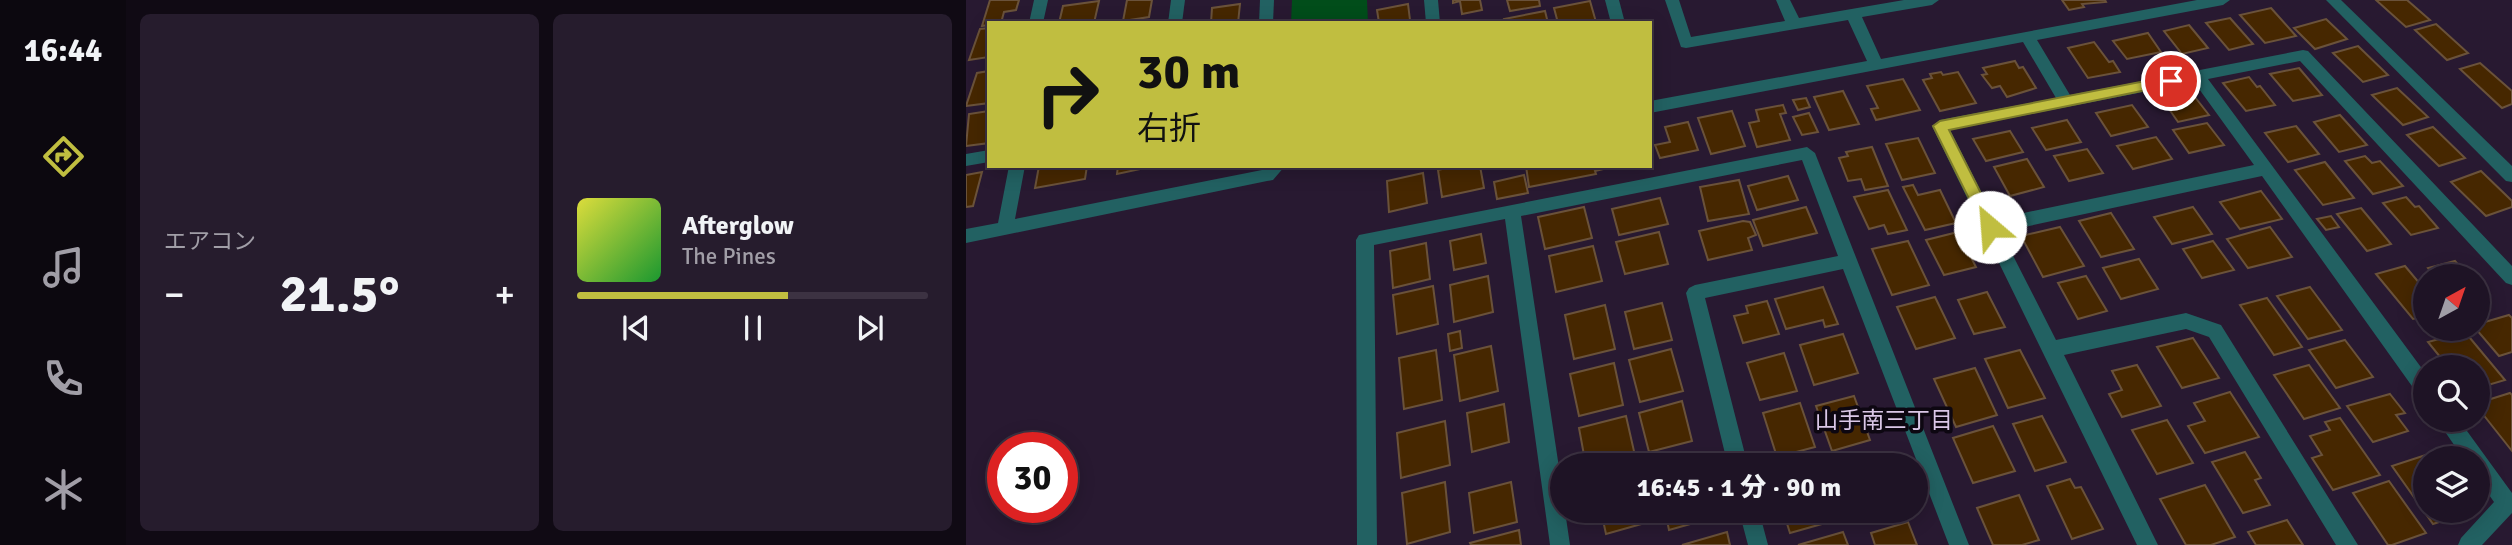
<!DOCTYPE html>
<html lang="ja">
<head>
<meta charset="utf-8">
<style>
  :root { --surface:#1e1325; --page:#261c2d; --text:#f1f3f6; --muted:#a19ea7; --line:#3c3242; --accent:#c0be40 }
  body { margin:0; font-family:Signika,"Noto Sans JP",sans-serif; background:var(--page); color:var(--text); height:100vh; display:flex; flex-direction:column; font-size:26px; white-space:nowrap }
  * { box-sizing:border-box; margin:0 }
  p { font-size:23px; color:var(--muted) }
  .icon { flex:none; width:38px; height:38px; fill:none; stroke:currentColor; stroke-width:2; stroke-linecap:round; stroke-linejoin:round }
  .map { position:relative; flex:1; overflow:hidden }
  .drawer { display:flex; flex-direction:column; gap:14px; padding:14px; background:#100a14; width:840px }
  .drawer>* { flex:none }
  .banner { position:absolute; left:21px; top:21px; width:665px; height:147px; border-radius:0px; box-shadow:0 4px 18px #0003,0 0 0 2px var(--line); background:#c0be40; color:#111; overflow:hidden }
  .needle { width:46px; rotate:40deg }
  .controls { position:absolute; left:1447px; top:264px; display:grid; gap:14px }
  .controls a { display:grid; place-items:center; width:77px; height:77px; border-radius:50%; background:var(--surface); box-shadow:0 4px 18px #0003,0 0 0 2px var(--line); font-size:35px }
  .speed { position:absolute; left:21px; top:432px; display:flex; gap:14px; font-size:35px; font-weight:700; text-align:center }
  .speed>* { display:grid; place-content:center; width:91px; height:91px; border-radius:50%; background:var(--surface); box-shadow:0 4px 18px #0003,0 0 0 2px var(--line); line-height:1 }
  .speed .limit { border:10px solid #d22; background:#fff; color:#111 }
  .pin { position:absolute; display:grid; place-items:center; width:60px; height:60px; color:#fff; margin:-30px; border:4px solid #fff; border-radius:50%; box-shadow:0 2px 7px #0007 }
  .me { position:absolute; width:77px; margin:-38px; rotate:333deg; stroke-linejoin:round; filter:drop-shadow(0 0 5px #0008) }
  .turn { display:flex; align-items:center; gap:24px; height:147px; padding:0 35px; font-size:32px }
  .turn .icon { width:91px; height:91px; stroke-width:2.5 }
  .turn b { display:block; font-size:49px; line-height:60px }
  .big { font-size:52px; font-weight:800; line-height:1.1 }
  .drawer .widget { flex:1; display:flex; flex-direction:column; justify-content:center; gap:10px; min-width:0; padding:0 24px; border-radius:10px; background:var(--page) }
  .song { display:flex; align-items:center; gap:21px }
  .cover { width:84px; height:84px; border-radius:10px; background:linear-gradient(135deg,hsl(60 70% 55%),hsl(130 70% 35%)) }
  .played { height:7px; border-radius:4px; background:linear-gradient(90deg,var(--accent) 60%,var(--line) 60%) }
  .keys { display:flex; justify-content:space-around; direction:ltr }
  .heat { display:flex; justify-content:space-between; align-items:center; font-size:38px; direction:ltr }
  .drawer .tiles { flex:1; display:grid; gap:14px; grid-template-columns:repeat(2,1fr) }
  .trip { position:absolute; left:584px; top:453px; width:378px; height:70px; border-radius:35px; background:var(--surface); box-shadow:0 4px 18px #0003,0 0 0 2px var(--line); font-weight:800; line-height:70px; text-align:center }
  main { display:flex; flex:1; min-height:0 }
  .dock { display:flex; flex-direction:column; width:126px; justify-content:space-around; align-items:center; background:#0c080f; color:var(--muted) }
  .dock .icon { width:49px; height:49px }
  .dock .active { color:var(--accent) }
  .dock b { font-size:32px; color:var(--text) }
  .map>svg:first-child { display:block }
</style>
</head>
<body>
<main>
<nav class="dock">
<b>16:44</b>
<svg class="icon active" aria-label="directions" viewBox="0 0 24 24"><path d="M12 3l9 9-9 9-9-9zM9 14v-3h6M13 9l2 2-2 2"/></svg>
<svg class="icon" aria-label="music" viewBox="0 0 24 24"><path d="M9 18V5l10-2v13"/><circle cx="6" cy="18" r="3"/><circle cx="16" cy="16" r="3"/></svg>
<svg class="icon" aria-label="phone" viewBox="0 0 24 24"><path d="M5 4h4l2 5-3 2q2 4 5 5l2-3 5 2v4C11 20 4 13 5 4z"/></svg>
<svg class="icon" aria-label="climate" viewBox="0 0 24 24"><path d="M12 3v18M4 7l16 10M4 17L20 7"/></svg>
</nav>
<section class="drawer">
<div class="tiles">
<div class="widget"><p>エアコン</p>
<div class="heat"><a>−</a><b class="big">21.5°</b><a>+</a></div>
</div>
<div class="widget">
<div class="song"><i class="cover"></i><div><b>Afterglow</b><p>The Pines</p></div></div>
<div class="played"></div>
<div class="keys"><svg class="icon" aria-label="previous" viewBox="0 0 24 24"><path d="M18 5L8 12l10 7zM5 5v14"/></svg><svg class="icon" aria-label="pause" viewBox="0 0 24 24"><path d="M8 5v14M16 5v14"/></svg><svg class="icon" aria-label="next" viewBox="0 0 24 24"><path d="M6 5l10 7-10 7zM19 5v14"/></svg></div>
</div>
</div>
</section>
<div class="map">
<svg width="1546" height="545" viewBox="0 0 1546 545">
  <rect width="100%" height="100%" fill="#281931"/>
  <path fill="#014d1a" d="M 326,0 L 401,0 L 402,23 L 325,23 Z"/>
  <g fill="#462700" stroke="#6a523a" stroke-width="2">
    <path d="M 24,0 L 53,0 L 50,10 L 38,12 L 35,23 L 16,26 Z"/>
    <path d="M 161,0 L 186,0 L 183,17 L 157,21 Z"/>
    <path d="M 487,0 L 514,0 L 516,10 L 496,14 L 494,1 L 487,3 Z"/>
    <path d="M 541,0 L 573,0 L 574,6 L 544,11 Z"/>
    <path d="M 1096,0 L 1139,0 L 1140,2 L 1116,4 L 1118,7 L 1103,10 Z"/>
    <path d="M 1410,0 L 1441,0 L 1464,20 L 1440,27 Z"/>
    <path d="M 133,1 L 128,23 L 93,23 L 97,6 Z"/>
    <path d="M 624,1 L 630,22 L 592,23 L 588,8 Z"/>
    <path d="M 274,4 L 272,23 L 245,23 L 246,8 Z"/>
    <path d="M 442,4 L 444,20 L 413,23 L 411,10 Z"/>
    <path d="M 1305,8 L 1330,36 L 1299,43 L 1274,15 Z"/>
    <path d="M 579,11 L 582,23 L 539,23 L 538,19 Z"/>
    <path d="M 1264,18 L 1287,44 L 1263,50 L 1240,23 Z"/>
    <path d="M 1360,19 L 1381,39 L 1349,49 L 1328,28 Z"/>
    <path d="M 1470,24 L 1502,53 L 1481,60 L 1449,30 Z"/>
    <path d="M 1223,25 L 1242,48 L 1216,54 L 1198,31 Z"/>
    <path d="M 23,28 L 23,57 L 3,60 L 14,29 Z"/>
    <path d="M 1182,33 L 1195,52 L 1161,59 L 1147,41 Z"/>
    <path d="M 1128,42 L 1143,62 L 1147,61 L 1154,72 L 1122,78 L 1102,48 Z"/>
    <path d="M 1392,46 L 1422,75 L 1397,82 L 1367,53 Z"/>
    <path d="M 1049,61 L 1053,68 L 1057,67 L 1070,88 L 1041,97 L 1034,86 L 1026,88 L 1019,79 L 1016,75 L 1021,74 L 1017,68 Z"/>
    <path d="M 1514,63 L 1546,91 L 1546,104 L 1536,108 L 1494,69 Z"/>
    <path d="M 1333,68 L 1356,95 L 1327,101 L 1304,74 Z"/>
    <path d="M 23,71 L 23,103 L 0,106 L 11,73 Z"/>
    <path d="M 975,72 L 977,75 L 992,72 L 1010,103 L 974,111 L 957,80 L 966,78 L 964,74 Z"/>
    <path d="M 1283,77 L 1291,87 L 1294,86 L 1309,105 L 1280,111 L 1257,83 Z"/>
    <path d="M 937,79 L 954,110 L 910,120 L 905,109 L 912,108 L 901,86 Z"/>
    <path d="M 1431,88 L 1462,117 L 1437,125 L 1406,95 Z"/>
    <path d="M 877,91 L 893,124 L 863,130 L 848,97 Z"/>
    <path d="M 1225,92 L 1243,115 L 1212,122 L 1196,99 Z"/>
    <path d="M 840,98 L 844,107 L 832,110 L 827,100 Z"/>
    <path d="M 817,105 L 820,113 L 814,114 L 824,140 L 791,147 L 783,123 L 793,121 L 790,110 Z"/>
    <path d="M 1166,105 L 1182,127 L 1145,136 L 1130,113 Z"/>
    <path d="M 23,111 L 23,143 L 0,146 L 3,114 Z"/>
    <path d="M 766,111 L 779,146 L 745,154 L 732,118 Z"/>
    <path d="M 843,113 L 852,132 L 836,135 L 827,117 Z"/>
    <path d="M 1374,115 L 1401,145 L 1373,152 L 1348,122 Z"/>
    <path d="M 1101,120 L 1115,142 L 1080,150 L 1066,128 Z"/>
    <path d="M 722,122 L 732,150 L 694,158 L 689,145 L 704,142 L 699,127 Z"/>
    <path d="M 1241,123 L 1258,145 L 1223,153 L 1207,130 Z"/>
    <path d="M 1330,126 L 1353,154 L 1322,162 L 1299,133 Z"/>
    <path d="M 1467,127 L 1499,158 L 1473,166 L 1441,135 Z"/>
    <path d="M 1044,131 L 1057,152 L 1020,161 L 1007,139 Z"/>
    <path d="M 1190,137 L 1206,159 L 1167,169 L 1151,146 Z"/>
    <path d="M 952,138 L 969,173 L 936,180 L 920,144 Z"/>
    <path d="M 906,147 L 922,186 L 899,190 L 895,179 L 882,181 L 873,158 L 882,156 L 880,152 Z"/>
    <path d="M 1121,149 L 1137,173 L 1103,181 L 1088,156 Z"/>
    <path d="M 1399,156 L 1406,163 L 1414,161 L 1437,186 L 1407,194 L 1379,161 Z"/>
    <path d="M 1061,159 L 1078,187 L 1044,196 L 1028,167 Z"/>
    <path d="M 1359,162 L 1388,198 L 1357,205 L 1329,170 Z"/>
    <path d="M 73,166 L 121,166 L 119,179 L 69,188 Z"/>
    <path d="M 152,166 L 188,166 L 151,174 Z"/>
    <path d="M 489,166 L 514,166 L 518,188 L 476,197 L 472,170 Z"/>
    <path d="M 560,166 L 650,166 L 629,171 L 630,174 L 563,187 Z"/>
    <path d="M 1515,171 L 1546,201 L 1546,207 L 1520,216 L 1485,182 Z"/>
    <path d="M 16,172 L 7,206 L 0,207 L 0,175 Z"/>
    <path d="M 457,173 L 461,203 L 423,212 L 421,181 Z"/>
    <path d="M 558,175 L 562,193 L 531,199 L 528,182 Z"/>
    <path d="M 822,176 L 832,200 L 791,210 L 782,186 Z"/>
    <path d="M 773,180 L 783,214 L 742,221 L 734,187 Z"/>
    <path d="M 947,185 L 952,195 L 974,190 L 990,223 L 959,230 L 937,187 Z"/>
    <path d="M 922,190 L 941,230 L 922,234 L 918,225 L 903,229 L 888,197 Z"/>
    <path d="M 1295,191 L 1316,219 L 1274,229 L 1254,202 Z"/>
    <path d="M 1440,197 L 1449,207 L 1453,206 L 1472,228 L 1445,235 L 1417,203 Z"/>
    <path d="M 694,198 L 702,224 L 653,235 L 646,209 Z"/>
    <path d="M 618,207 L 626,238 L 579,249 L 572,217 Z"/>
    <path d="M 840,207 L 851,233 L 797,246 L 787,220 Z"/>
    <path d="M 1227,207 L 1246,234 L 1206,244 L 1188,217 Z"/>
    <path d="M 1395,208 L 1425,244 L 1401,251 L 1371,214 Z"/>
    <path d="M 1145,213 L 1168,249 L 1135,257 L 1113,221 Z"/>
    <path d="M 1365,216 L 1373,227 L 1360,230 L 1351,219 Z"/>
    <path d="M 777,221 L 784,222 L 790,235 L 782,238 L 786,250 L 742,260 L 733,231 Z"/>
    <path d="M 1094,227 L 1118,266 L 1077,277 L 1055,236 Z"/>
    <path d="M 1304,227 L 1326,257 L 1282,268 L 1261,239 Z"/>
    <path d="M 693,232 L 702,264 L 659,274 L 650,242 Z"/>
    <path d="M 992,232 L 1010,267 L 978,275 L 960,240 Z"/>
    <path d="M 515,234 L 520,263 L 488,270 L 484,241 Z"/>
    <path d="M 942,241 L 963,285 L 926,295 L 906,249 Z"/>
    <path d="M 1247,241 L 1268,270 L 1236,278 L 1217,249 Z"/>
    <path d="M 460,243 L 464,279 L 427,288 L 424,251 Z"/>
    <path d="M 627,246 L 636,281 L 590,292 L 583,256 Z"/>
    <path d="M 1173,259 L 1192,289 L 1155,299 L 1137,268 Z"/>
    <path d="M 1489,261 L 1499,273 L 1504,272 L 1508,276 L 1468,276 L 1462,268 Z"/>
    <path d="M 1439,266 L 1460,291 L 1460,316 L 1447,319 L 1410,274 Z"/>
    <path d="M 522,276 L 527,312 L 488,322 L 484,285 Z"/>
    <path d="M 1120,276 L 1141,311 L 1112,319 L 1092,283 Z"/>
    <path d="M 467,286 L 472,324 L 431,334 L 427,295 Z"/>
    <path d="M 857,287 L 872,324 L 859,327 L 857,320 L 820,329 L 809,299 Z"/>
    <path d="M 1344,287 L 1376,330 L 1342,339 L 1311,296 Z"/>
    <path d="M 1021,292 L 1039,327 L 1008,334 L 992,300 Z"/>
    <path d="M 969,297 L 989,338 L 950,349 L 931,307 Z"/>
    <path d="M 1301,298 L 1336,347 L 1308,355 L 1274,305 Z"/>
    <path d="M 801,301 L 813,334 L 777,343 L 768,316 L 782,313 L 780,306 Z"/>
    <path d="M 696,303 L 706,340 L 668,349 L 659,312 Z"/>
    <path d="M 639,305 L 649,349 L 608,359 L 599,315 Z"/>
    <path d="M 1543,315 L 1546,318 L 1546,352 L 1533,356 L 1510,329 L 1512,329 L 1512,324 Z"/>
    <path d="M 494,331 L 496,348 L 484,351 L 482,334 Z"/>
    <path d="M 1499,332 L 1539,380 L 1512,388 L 1512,368 L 1483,368 L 1462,342 Z"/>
    <path d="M 877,334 L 892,373 L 848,385 L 834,345 Z"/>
    <path d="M 1227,338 L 1253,378 L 1216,388 L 1191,347 Z"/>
    <path d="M 1379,340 L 1407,377 L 1370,388 L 1343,350 Z"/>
    <path d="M 525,346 L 532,391 L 494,401 L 488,355 Z"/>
    <path d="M 705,349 L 717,391 L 674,402 L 663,360 Z"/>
    <path d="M 470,350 L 476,400 L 438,409 L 433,358 Z"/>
    <path d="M 1054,350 L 1079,398 L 1042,408 L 1019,359 Z"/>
    <path d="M 818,353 L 831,391 L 794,400 L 781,363 Z"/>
    <path d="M 648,363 L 657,405 L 613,416 L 604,374 Z"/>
    <path d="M 1171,365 L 1195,406 L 1156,417 L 1143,394 L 1156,390 L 1146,371 Z"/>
    <path d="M 1343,365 L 1374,408 L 1338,419 L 1308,375 Z"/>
    <path d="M 1009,368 L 1031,415 L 990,427 L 968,379 Z"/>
    <path d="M 1264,392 L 1293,437 L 1239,453 L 1222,426 L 1239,421 L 1228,403 Z"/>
    <path d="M 1544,393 L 1546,395 L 1546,451 L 1512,408 L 1512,403 Z"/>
    <path d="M 1424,394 L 1439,413 L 1430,415 L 1442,431 L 1407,442 L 1381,406 Z"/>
    <path d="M 888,396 L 904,440 L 866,451 L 850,406 Z"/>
    <path d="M 716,401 L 726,441 L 683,452 L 673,413 Z"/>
    <path d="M 834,403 L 849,447 L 811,457 L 797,413 Z"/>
    <path d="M 538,404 L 543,442 L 506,452 L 501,413 Z"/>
    <path d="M 660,416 L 670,460 L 649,466 L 620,466 L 613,428 Z"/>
    <path d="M 1076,416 L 1100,462 L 1069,471 L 1047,424 Z"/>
    <path d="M 1374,418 L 1414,475 L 1367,490 L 1346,458 L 1356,455 L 1344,436 L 1364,430 L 1359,422 Z"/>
    <path d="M 1201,420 L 1227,463 L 1191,474 L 1166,430 Z"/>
    <path d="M 479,421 L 484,465 L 435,478 L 431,433 Z"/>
    <path d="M 1027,426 L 1049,471 L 1007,483 L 987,438 Z"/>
    <path d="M 1279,452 L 1295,478 L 1289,480 L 1304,505 L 1277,513 L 1246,462 Z"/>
    <path d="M 918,453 L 923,466 L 876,465 Z"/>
    <path d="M 1466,453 L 1470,458 L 1460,458 L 1460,511 L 1506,511 L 1467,524 L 1426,466 Z"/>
    <path d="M 1104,479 L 1109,488 L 1115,487 L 1137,529 L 1106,539 L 1081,486 Z"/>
    <path d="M 1423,481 L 1460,533 L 1426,545 L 1422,545 L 1387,493 Z"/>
    <path d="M 479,482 L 484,532 L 441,544 L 436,493 Z"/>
    <path d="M 545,482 L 551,522 L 508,533 L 503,493 Z"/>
    <path d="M 1239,485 L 1269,537 L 1245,545 L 1220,545 L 1194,499 Z"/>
    <path d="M 1053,495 L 1073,540 L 1056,545 L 1027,545 L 1011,508 Z"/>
    <path d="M 635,511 L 676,511 L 679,523 L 640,534 Z"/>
    <path d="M 699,511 L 751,511 L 753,516 L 703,530 Z"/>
    <path d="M 817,511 L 866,511 L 870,520 L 824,533 Z"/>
    <path d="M 1321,520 L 1337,545 L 1290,545 L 1282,532 Z"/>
    <path d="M 942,522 L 951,545 L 909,545 L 905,533 Z"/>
    <path d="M 553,530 L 555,545 L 505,545 L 504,543 Z"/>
    <path d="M 761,532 L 764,545 L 716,545 Z"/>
    <path d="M 877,532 L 882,545 L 832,545 Z"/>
  </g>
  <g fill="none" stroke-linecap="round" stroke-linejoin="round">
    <g fill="#226162" fill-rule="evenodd">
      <path d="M 68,0 L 82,0 L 77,23 L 63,23 Z"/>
      <path d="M 205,0 L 219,0 L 216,23 L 202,23 Z"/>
      <path d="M 294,0 L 308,0 L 307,23 L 293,23 Z"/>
      <path d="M 458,0 L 472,0 L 474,23 L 460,23 Z"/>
      <path d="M 639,0 L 653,0 L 659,23 L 645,23 Z"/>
      <path d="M 699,0 L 713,0 L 725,37 L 819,21 L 810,0 L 824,0 L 833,18 L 938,0 L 973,0 L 966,5 L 896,17 L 915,59 L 1231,0 L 1264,0 L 1257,5 L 1071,40 L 1104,95 L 1337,50 L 1342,51 L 1546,266 L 1546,285 L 1540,283 L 1334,61 L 1242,79 L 1460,374 L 1460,399 L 1453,396 L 1296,176 L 1035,232 L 1090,340 L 1220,313 L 1255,325 L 1392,545 L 1370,545 L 1243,337 L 1220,329 L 1098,355 L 1192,545 L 1171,545 L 966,126 L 974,120 L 1090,98 L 1057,42 L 684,113 L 684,101 L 901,61 L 882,20 L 720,48 L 715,47 ZM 1228,82 L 1288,165 L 1029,219 L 984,130 Z"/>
      <path d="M 1360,0 L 1375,0 L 1546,166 L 1546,182 L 1540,181 Z"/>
      <path d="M 841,147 L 849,153 L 1003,545 L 983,545 L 877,269 L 739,298 L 782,466 L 762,466 L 720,293 L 723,288 L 729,285 L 872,256 L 836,160 L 555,216 L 597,494 L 597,511 L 599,511 L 604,545 L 584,545 L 539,219 L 408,245 L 411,545 L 391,545 L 390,240 L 393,235 Z"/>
      <path d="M 23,150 L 23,162 L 0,166 L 0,154 Z"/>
      <path d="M 43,166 L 59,166 L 49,219 L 296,170 L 300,166 L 319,166 L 307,180 L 301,181 L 0,243 L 0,229 L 32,223 Z"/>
      <path d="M 1471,420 L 1493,420 L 1546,493 L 1546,513 L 1516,545 L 1492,545 L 1495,538 L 1528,502 L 1512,479 L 1512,458 L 1497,458 Z"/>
      <path d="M 773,511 L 793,511 L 802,545 L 782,545 Z"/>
    </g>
  </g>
  <path fill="#c0be40" stroke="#7d7c2a" stroke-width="2" d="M 1205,76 L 1212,81 L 1210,84 L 983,130 L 1032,227 L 1024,233 L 1019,231 L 967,126 L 974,121 Z"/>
  <g text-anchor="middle" stroke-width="7" stroke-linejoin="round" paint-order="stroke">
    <g font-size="23" fill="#dac7e7" stroke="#0d0711">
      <text x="918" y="428">山手南三丁目</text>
    </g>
  </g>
</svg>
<div class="controls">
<a><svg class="needle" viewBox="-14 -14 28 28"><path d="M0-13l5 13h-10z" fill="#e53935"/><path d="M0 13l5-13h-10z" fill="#a19ea7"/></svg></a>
<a><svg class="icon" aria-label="search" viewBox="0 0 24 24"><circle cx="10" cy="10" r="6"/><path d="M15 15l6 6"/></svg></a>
<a><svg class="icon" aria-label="layers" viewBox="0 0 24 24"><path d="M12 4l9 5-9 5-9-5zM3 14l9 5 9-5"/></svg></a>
</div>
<div class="speed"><div class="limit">30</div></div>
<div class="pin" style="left:1205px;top:81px;background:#d93025"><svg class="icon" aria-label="arrive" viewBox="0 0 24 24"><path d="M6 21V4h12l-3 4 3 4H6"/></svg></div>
<svg class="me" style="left:1024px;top:227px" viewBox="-20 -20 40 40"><circle r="19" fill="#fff"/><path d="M0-13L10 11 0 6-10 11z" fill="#c0be40"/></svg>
<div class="trip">16:45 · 1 分 · 90 m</div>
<div class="banner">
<div class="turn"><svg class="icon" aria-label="right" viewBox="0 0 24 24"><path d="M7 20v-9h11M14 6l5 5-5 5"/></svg><div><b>30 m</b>右折</div></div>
</div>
</div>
</main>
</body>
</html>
